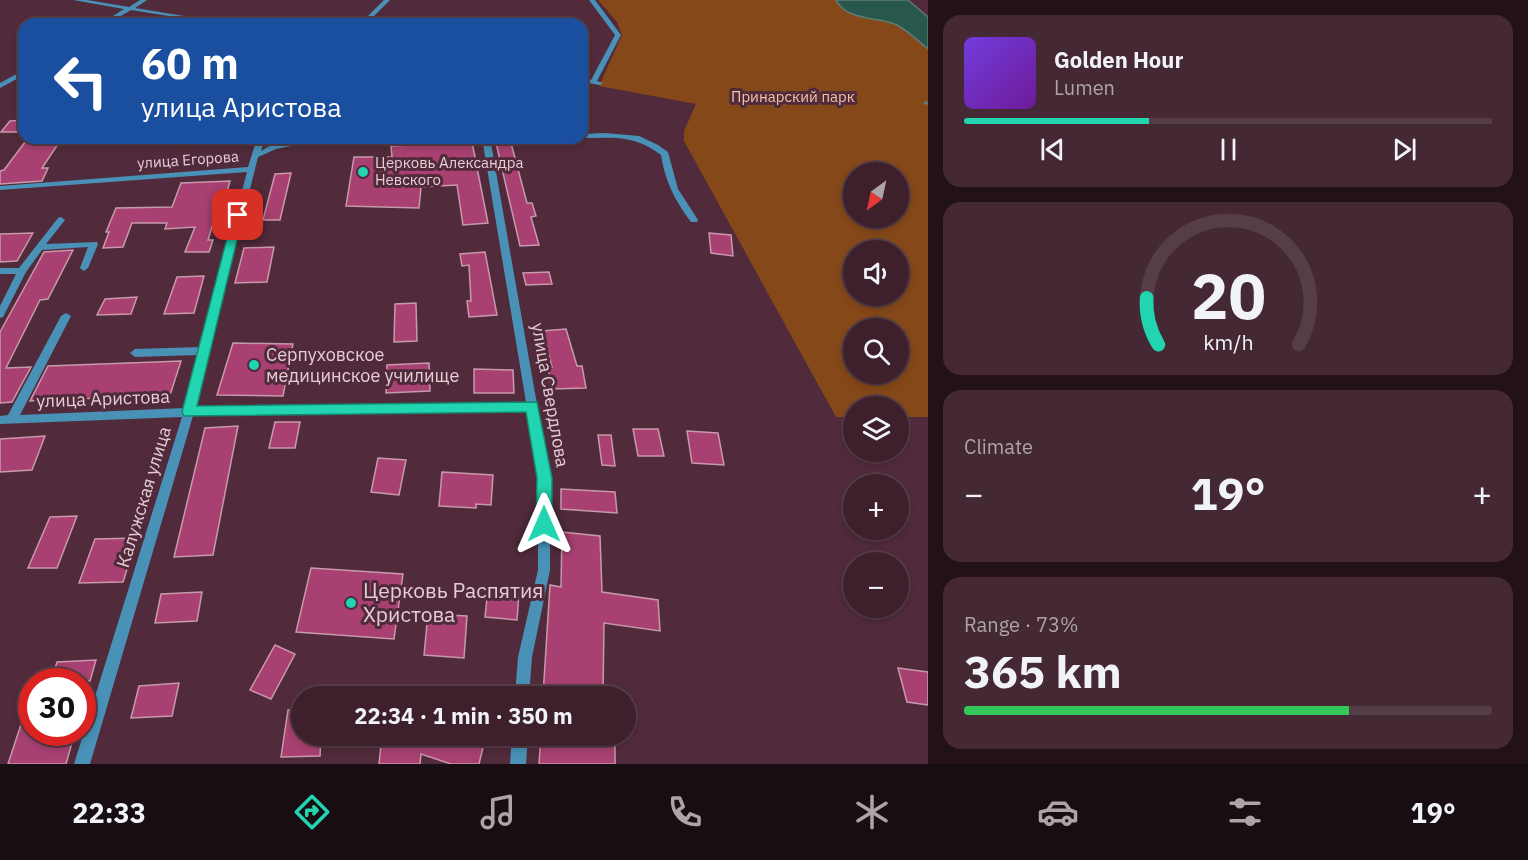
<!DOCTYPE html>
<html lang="en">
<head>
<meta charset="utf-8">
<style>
  :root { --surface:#3d202c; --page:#442834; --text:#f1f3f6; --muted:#ada3a9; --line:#563e48; --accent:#21d5b0 }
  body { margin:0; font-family:"IBM Plex Sans",sans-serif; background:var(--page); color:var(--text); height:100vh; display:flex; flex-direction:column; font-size:22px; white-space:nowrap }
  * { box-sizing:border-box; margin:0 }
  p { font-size:20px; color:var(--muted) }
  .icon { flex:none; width:33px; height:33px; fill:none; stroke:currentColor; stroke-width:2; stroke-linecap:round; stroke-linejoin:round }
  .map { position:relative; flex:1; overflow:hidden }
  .drawer { display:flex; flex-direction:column; gap:15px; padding:15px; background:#221218; width:600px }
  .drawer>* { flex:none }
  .top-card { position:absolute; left:18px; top:18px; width:570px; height:126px; border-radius:18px; box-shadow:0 3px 9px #0003,0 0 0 2px var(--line); background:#1a4fa0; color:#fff; overflow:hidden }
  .needle { width:39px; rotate:213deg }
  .tools { position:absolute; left:843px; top:162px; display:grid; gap:12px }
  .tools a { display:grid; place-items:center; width:66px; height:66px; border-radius:50%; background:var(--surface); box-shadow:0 3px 9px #0003,0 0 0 2px var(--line); font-size:30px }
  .speed { position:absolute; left:18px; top:668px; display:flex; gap:12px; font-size:30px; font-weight:700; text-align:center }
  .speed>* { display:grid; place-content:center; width:78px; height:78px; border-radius:50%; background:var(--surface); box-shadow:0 3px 9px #0003,0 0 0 2px var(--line); line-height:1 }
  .speed .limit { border:9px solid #d22; background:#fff; color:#111 }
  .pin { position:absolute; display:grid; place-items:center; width:51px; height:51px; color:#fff; margin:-26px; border-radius:12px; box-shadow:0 3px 9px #0006 }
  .me { position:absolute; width:66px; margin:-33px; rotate:0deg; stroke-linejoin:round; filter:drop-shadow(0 0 4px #0008) }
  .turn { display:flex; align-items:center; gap:21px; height:126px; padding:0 24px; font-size:27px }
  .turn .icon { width:78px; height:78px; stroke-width:2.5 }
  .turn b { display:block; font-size:42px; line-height:51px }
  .big { font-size:45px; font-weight:700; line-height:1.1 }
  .drawer .tile { flex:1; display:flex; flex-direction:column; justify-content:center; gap:9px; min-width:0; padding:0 21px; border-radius:18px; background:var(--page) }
  .drawer .dial { align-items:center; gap:0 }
  .dial svg { height:156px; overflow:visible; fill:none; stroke:var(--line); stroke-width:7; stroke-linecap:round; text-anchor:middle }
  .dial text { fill:var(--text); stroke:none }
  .song { display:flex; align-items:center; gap:18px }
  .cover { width:72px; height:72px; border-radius:9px; background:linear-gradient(135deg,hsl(260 70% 55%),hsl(280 70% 35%)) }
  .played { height:6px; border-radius:3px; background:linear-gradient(90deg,var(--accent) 35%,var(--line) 35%) }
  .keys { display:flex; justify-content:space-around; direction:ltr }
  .heat { display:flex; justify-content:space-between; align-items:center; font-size:33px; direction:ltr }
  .charge { height:9px; border-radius:4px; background:linear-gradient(90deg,#34c759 73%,var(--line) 0) }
  .trip { position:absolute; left:291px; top:686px; width:345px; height:60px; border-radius:30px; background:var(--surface); box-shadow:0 3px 9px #0003,0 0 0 2px var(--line); font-weight:700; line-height:60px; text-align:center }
  .tabs { display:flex; height:96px; justify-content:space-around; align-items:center; background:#180d12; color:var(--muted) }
  .tabs .icon { width:42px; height:42px }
  .tabs .active { color:var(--accent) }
  .tabs b { font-size:27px; color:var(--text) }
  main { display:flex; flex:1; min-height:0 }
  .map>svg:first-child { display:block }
</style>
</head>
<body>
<main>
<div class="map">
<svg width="928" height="764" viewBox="0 0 928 764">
  <rect width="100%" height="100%" fill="#512b3b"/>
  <path fill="#854819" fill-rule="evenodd" d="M 598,0 L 836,0 C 847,22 879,16 897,25 C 908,31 918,41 928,49 L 928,417 L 899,417 L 898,406 L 854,406 L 853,417 L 836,417 L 684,141 L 684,131 L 696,104 L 599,86 L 622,35 L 617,22 ZM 854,172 L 898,172 L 898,218 L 854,218 ZM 854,250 L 898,250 L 898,296 L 854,296 ZM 854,328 L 898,328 L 898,374 L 854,374 Z"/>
  <path fill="#27584b" stroke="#607b75" stroke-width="1.5" d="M 836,0 L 908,0 L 928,17 L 928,49 C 918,41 908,31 897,25 C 879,16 847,22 836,0 Z"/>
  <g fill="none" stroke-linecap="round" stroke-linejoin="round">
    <path stroke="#607b75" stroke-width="3" d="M 925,103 L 928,103"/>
  </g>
  <g fill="#a84172" stroke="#c799ab" stroke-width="1.5">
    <path d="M 24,120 L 24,132 L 1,132 L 10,121 Z"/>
    <path d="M 60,141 L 42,168 L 48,168 L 42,181 L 0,184 L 0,171 L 4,170 L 25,142 Z"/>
    <path d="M 472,142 L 488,223 L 463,225 L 457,185 L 421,187 L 419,208 L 346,206 L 354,157 L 392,157 L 391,146 Z"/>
    <path d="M 496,143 L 511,143 L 527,203 L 532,203 L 536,216 L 531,217 L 539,245 L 520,246 Z"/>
    <path d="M 291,173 L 280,220 L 263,220 L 275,174 Z"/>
    <path d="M 230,181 L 221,214 L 216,214 L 208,240 L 213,240 L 209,252 L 185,252 L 195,227 L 165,229 L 167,223 L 132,223 L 123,247 L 103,248 L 109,232 L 106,232 L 116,208 L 172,207 L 181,183 Z"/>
    <path d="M 33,233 L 17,261 L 0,262 L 0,234 Z"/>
    <path d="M 709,233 L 731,235 L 733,256 L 711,253 Z"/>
    <path d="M 274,247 L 267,282 L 235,283 L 244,248 Z"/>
    <path d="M 73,250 L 48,299 L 40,300 L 6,368 L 31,367 L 12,402 L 0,403 L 0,332 L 44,252 Z"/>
    <path d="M 485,252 L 497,315 L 469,317 L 467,301 L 471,301 L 469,265 L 462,266 L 460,254 Z"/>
    <path d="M 549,272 L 552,284 L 526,285 L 523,273 Z"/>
    <path d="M 204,276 L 194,313 L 164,314 L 177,277 Z"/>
    <path d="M 137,297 L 131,314 L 97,315 L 105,299 Z"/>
    <path d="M 416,303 L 417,341 L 394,342 L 395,304 Z"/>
    <path d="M 566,329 L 577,366 L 582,366 L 586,388 L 551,389 L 548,367 L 552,367 L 542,331 Z"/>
    <path d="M 233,343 L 293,344 L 283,396 L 217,395 Z"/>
    <path d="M 181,361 L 170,395 L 30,401 L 48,366 Z"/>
    <path d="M 429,363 L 430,391 L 386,393 L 387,365 Z"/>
    <path d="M 474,369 L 513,370 L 514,393 L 474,393 Z"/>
    <path d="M 275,422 L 300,422 L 295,448 L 269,448 Z"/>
    <path d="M 238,426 L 213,555 L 174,557 L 205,428 Z"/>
    <path d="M 633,429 L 658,429 L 664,456 L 638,456 Z"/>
    <path d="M 687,431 L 718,433 L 724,465 L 692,463 Z"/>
    <path d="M 598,435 L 611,435 L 615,466 L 602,465 Z"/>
    <path d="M 45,436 L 32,470 L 0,472 L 0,439 Z"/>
    <path d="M 378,458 L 406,460 L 399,495 L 371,492 Z"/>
    <path d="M 442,472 L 493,475 L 491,505 L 476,504 L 476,508 L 439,506 Z"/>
    <path d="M 561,489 L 615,492 L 617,513 L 561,509 Z"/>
    <path d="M 77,516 L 57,568 L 28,568 L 50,517 Z"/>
    <path d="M 562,532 L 600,536 L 602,592 L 658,600 L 660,631 L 604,623 L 603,696 L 543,696 L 550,585 L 561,587 Z"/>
    <path d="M 137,538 L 123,582 L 79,583 L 95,539 Z"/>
    <path d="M 311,568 L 403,574 L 394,639 L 296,632 Z"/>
    <path d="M 488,589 L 519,593 L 517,620 L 485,617 Z"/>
    <path d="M 202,592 L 197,621 L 155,623 L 161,594 Z"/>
    <path d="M 428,614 L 467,616 L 464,658 L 424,655 Z"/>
    <path d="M 275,645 L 295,654 L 271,699 L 250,690 Z"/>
    <path d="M 96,660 L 90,681 L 51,681 L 57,662 Z"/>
    <path d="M 898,668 L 928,672 L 928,705 L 907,702 Z"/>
    <path d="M 179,683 L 172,716 L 131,718 L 139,686 Z"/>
    <path d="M 29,700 L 32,732 L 75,732 L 66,764 L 8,764 Z"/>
    <path d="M 288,710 L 302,710 L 302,735 L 321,735 L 320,756 L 281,757 Z"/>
    <path d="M 382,735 L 486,735 L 479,764 L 451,764 L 421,754 L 420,764 L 379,764 Z"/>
    <path d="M 541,735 L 603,735 L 615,739 L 615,764 L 539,764 Z"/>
  </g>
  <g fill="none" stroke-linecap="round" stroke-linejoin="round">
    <g fill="#4991b7" fill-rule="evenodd">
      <path d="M 73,0 L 87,0 L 129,7 L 140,0 L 147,0 L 135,8 L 233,24 L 219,24 L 131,10 L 107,24 L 100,24 L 124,9 Z"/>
      <path d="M 384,0 L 390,0 L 366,24 L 360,24 Z"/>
      <path d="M 589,0 L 595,0 L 621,35 L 597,81 L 603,83 L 600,85 L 582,82 L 582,78 L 591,80 L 615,35 Z"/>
      <path d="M 24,70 L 24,75 L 0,88 L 0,83 Z"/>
      <path d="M 605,133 L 639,136 L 658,145 L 668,152 L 678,189 L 698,220 L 697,222 L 691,222 C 675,201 665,181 661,155 C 634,134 613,138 581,138 L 582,134 Z"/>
      <path d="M 257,138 L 265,138 L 261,151 L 271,145 L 296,141 L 478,138 L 474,140 L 296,145 L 276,149 L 258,157 L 196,407 L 526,402 L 482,138 L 490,138 L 550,478 L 550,570 L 532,657 L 529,696 L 515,696 L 518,657 L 538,570 L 538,478 L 527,410 L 193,416 L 90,764 L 74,764 L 182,417 L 0,424 L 0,416 L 8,415 L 61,316 L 66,313 L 71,316 L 20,415 L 185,408 L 199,355 L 135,357 L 130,353 L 135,349 L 201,347 L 247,172 L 0,190 L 0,186 L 248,167 Z"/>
      <path d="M 61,217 L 65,220 L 46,244 L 97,242 L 98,244 L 88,268 L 84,271 L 80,268 L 88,247 L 42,250 L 26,272 L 3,317 L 0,318 L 0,306 L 16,274 L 0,274 L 0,268 L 19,268 L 58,218 Z"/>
      <path d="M 512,735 L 528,735 L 526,764 L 510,764 Z"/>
    </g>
  </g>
  <path fill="#21d5b0" stroke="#158a72" stroke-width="1.5" d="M 238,211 L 243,215 L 197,406 L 537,402 L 552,478 L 552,524 L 550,529 L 544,531 L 538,529 L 536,524 L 537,478 L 526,412 L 184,416 L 182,412 L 233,215 Z"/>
  <g fill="#21d5b0" stroke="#512b3b" stroke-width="2">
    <circle cx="363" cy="172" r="6"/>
    <circle cx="254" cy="365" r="6"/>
    <circle cx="351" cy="603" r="6"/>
  </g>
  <g text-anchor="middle" stroke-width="6" stroke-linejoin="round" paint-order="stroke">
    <g font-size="15" fill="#f4c3a4" stroke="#512b3b">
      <text x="793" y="102">Принарский парк</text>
    </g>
    <g font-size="15" fill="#e5cdd6" stroke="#512b3b">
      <text transform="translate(188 160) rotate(-4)" y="5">улица Егорова</text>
    </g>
    <g font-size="15" fill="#e5cdd6" stroke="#512b3b" text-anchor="start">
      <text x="375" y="168">Церковь Александра<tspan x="375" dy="17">Невского</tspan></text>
    </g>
    <g font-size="18" fill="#e5cdd6" stroke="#512b3b" text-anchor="start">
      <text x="266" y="361">Серпуховское<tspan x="266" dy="21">медицинское училище</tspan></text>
    </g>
    <g font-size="18" fill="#e5cdd6" stroke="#512b3b">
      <text transform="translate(550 395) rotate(80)" y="6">улица Свердлова</text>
      <text transform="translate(103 399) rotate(-2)" y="6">улица Аристова</text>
      <text transform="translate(144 497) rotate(-73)" y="6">Калужская улица</text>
    </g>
    <g font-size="21" fill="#e5cdd6" stroke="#512b3b" text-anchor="start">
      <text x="363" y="598">Церковь Распятия<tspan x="363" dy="24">Христова</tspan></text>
    </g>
  </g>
</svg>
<div class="tools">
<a><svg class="needle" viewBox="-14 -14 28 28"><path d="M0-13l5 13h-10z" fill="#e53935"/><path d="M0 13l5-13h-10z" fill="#ada3a9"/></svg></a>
<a><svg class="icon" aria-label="sound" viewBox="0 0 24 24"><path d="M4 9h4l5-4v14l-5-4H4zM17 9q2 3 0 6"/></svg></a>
<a><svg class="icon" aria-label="search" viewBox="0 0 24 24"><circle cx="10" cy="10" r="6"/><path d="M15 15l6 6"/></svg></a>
<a><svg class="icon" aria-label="layers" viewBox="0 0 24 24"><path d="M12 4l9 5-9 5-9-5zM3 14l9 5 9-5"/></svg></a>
<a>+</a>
<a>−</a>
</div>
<div class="speed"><div class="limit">30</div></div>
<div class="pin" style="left:238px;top:215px;background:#d93025"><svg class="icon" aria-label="arrive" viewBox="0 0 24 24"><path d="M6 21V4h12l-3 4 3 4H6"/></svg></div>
<svg class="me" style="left:544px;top:524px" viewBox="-20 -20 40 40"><path d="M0-17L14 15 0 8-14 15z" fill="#21d5b0" stroke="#fff" stroke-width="4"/></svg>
<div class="trip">22:34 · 1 min · 350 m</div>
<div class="top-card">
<div class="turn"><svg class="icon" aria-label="left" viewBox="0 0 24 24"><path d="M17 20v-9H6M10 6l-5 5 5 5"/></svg><div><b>60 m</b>улица Аристова</div></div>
</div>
</div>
<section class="drawer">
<div class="tile">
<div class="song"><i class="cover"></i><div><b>Golden Hour</b><p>Lumen</p></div></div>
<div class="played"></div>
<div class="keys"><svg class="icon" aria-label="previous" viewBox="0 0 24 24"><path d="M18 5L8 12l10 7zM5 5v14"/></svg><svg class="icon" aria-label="pause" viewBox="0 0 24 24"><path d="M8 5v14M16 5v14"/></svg><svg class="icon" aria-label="next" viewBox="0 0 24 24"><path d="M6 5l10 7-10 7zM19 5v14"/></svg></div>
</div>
<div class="tile dial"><svg viewBox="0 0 100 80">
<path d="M14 69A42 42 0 1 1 86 69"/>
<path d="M14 69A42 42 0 0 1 8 45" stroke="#21d5b0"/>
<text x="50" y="56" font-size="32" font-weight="700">20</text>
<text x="50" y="72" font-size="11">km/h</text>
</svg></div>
<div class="tile"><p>Climate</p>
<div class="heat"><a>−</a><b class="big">19°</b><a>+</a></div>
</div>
<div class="tile"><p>Range · 73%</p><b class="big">365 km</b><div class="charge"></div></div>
</section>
</main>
<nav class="tabs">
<b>22:33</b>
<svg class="icon active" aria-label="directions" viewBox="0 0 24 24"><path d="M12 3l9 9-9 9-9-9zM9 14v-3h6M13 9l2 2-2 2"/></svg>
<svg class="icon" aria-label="music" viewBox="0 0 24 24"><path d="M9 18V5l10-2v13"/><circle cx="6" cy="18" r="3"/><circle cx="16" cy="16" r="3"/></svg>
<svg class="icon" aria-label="phone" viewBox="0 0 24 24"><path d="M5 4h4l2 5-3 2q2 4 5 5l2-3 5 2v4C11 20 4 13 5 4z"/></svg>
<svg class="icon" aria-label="climate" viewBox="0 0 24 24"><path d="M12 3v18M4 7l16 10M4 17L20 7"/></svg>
<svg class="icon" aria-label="car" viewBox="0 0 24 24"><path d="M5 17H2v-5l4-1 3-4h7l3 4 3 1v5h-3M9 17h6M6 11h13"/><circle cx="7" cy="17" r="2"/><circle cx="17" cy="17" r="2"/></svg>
<svg class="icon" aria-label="filters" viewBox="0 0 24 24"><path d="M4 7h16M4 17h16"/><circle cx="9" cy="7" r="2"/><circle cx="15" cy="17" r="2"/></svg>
<b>19°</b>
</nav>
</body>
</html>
